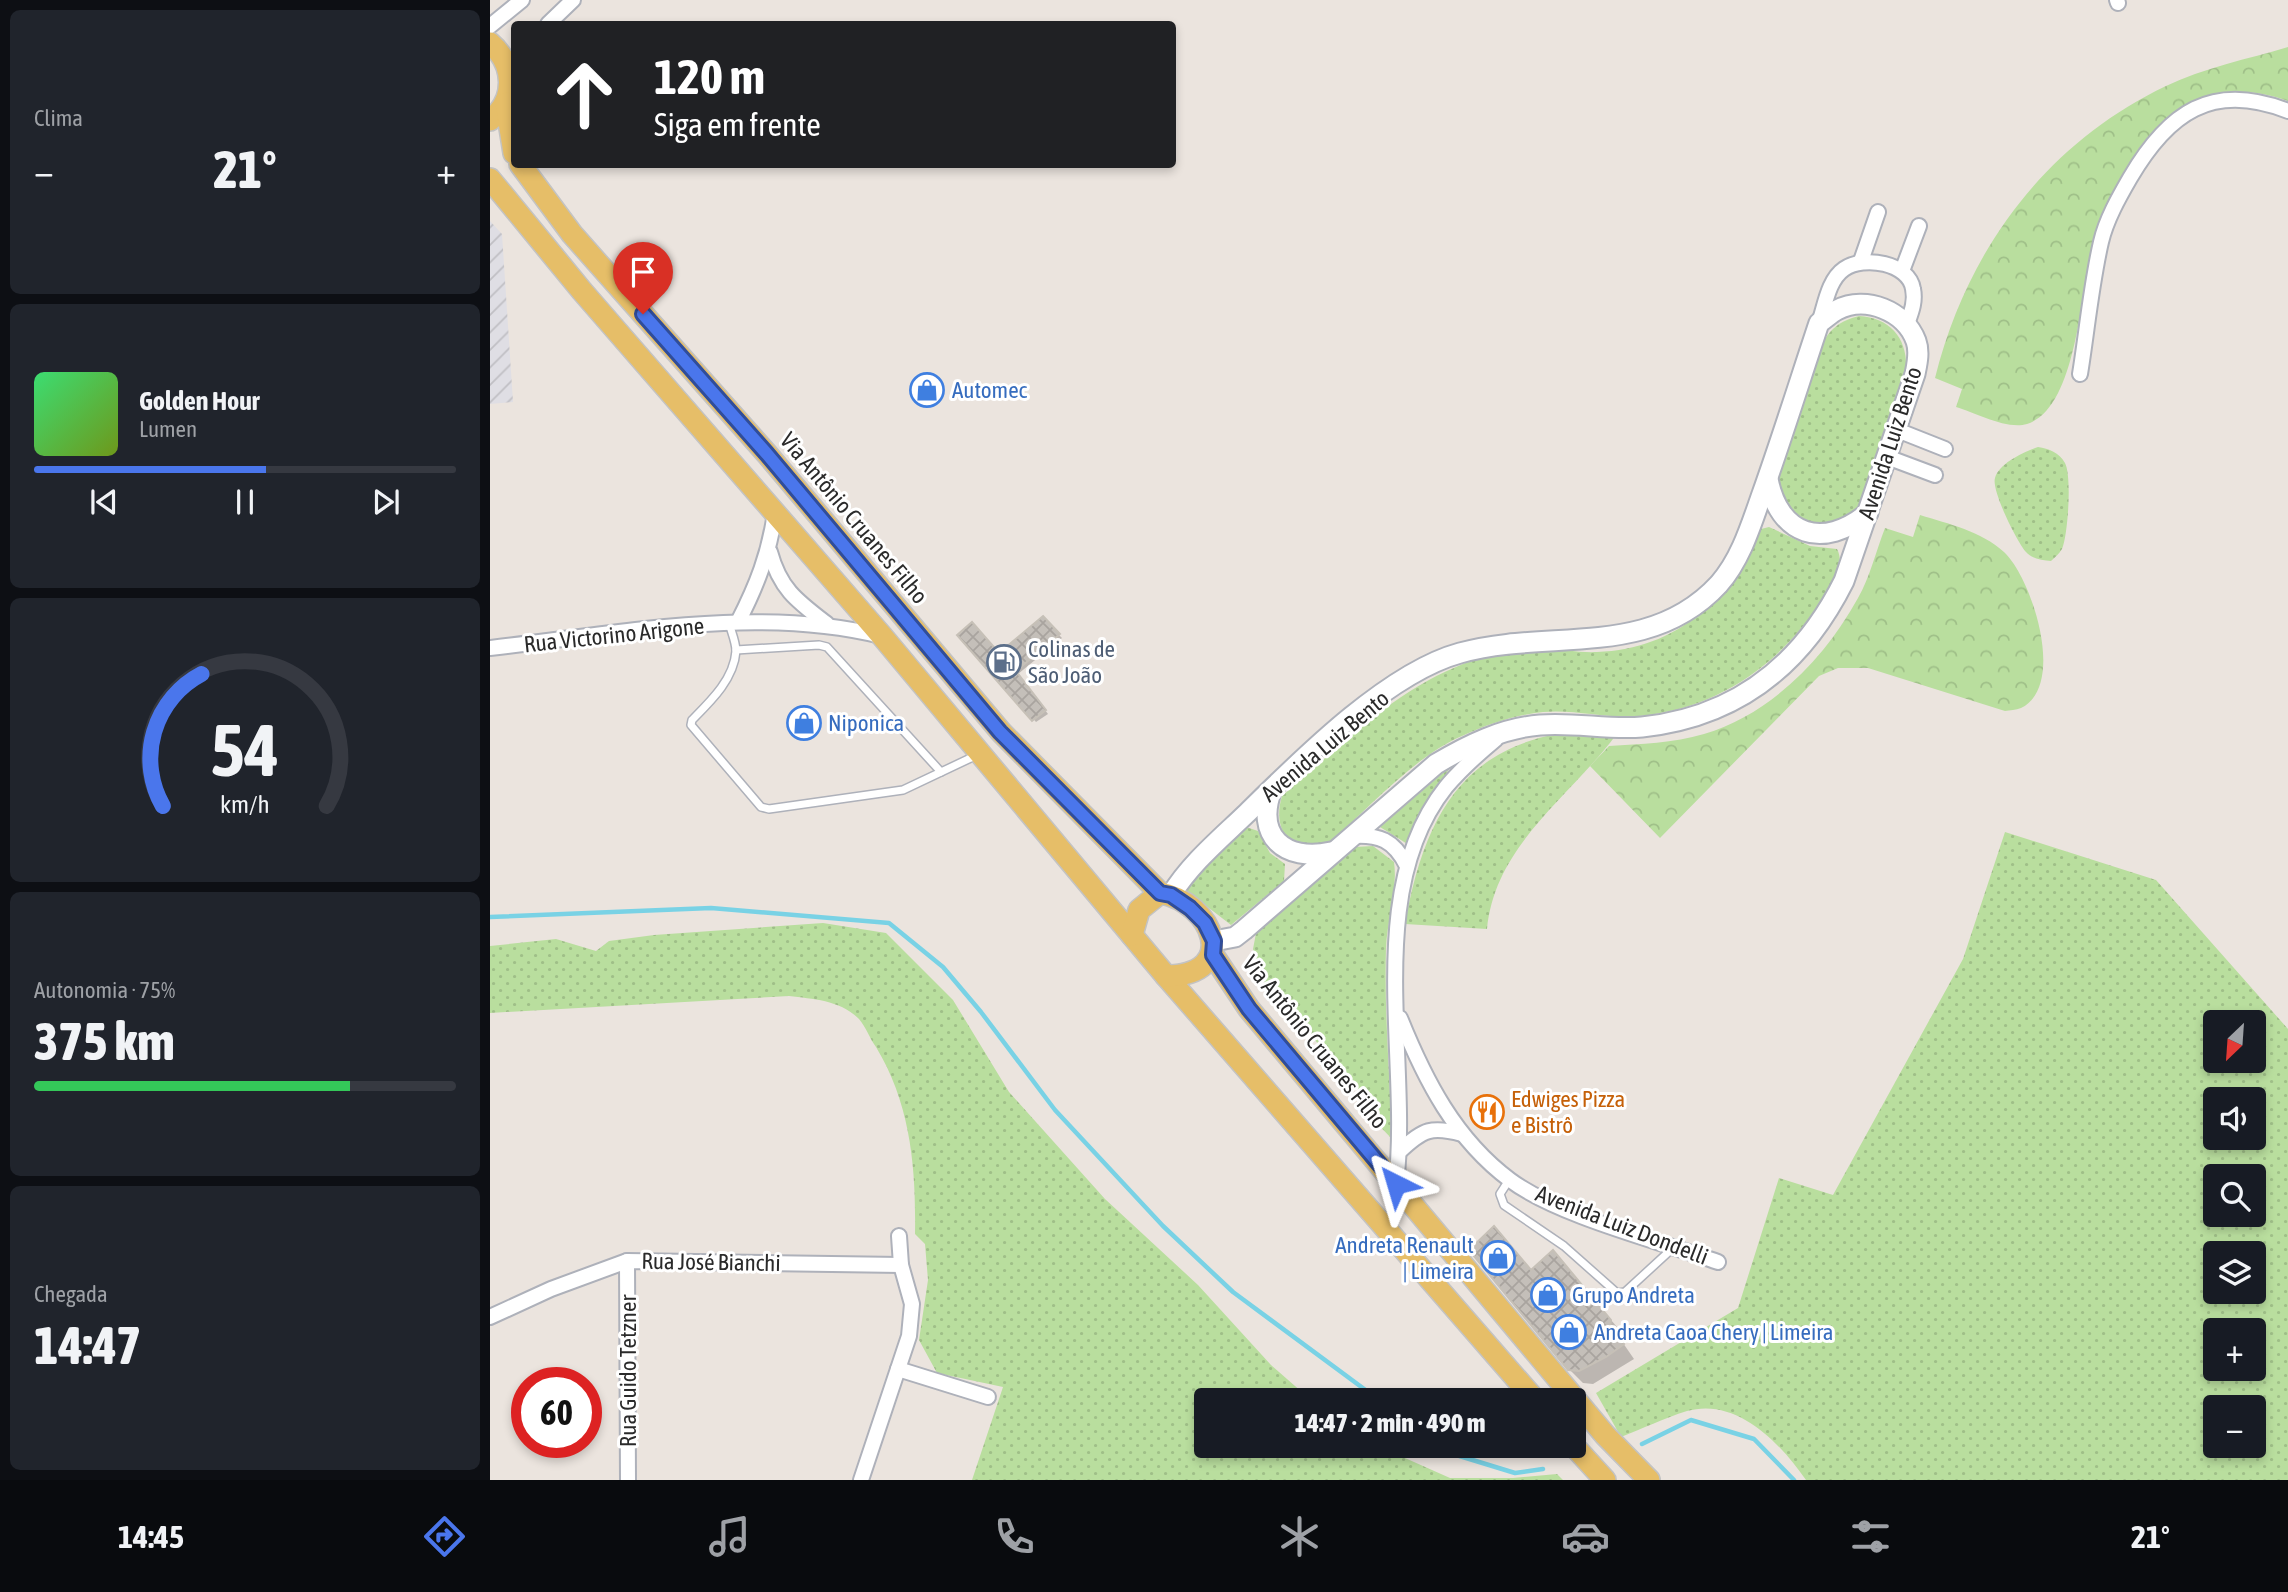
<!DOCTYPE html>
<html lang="pt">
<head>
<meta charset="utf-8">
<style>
  :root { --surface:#171b24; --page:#20242c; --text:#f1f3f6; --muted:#9ea1a6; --line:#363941; --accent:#4a76ec }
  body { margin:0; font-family:"Asap Condensed",sans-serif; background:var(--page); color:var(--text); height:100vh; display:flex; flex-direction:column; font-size:26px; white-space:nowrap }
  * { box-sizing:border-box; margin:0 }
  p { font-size:23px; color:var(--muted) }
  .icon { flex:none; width:38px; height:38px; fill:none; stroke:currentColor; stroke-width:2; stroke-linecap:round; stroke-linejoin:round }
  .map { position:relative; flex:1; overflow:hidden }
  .details { display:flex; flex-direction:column; gap:10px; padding:10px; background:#0d0f14; width:490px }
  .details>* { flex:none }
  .guide { position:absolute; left:21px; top:21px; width:665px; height:147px; border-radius:7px; box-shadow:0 4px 10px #0003; background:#202124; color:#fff; overflow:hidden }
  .needle { width:46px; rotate:205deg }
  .fabs { position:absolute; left:1713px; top:1010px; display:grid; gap:14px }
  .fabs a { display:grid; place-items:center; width:63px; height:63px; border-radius:7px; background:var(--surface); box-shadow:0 4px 10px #0003; font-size:35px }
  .speed { position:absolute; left:21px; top:1367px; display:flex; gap:14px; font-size:35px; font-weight:700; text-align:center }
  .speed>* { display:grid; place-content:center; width:91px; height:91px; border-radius:50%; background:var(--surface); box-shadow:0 4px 10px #0003; line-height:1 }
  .speed .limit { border:10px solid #d22; background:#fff; color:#111 }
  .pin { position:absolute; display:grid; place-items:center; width:60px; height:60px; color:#fff; margin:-72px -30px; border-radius:50% 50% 50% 0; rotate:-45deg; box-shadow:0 0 7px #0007 }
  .pin .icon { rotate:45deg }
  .me { position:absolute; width:77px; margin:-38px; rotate:320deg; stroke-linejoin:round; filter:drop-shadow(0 0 5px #0008) }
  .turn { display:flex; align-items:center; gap:24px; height:147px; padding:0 28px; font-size:32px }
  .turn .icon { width:91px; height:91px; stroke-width:2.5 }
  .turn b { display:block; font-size:49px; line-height:60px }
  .big { font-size:52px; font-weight:800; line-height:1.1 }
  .details .card { flex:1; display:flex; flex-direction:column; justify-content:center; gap:10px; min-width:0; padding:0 24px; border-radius:10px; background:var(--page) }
  .details .dial { align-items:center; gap:0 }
  .dial svg { height:182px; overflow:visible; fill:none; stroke:var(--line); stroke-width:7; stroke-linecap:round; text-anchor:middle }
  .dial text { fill:var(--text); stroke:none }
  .song { display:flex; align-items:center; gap:21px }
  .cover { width:84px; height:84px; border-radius:10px; background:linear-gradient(135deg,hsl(140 70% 55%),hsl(80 70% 35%)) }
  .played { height:7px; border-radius:4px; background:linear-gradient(90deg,var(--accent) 55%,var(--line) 55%) }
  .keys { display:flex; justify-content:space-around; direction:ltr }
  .heat { display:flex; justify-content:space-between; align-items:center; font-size:38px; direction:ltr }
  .charge { height:10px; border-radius:5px; background:linear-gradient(90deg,#34c759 75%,var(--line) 0) }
  .trip { position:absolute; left:704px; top:1388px; width:392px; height:70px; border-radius:7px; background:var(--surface); box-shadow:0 4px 10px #0003; font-weight:800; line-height:70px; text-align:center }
  .menu { display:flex; height:112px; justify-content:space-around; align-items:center; background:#090b0e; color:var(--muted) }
  .menu .icon { width:49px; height:49px }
  .menu .active { color:var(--accent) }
  .menu b { font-size:32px; color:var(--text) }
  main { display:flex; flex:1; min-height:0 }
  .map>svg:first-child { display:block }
</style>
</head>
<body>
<main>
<section class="details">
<div class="card"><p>Clima</p>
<div class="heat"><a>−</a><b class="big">21°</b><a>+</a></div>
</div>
<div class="card">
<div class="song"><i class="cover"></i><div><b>Golden Hour</b><p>Lumen</p></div></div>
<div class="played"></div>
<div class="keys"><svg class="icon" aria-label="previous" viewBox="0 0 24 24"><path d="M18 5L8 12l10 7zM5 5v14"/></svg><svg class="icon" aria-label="pause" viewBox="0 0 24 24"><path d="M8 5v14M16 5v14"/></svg><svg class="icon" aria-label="next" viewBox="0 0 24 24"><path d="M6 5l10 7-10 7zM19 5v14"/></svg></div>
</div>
<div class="card dial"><svg viewBox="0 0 100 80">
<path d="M14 69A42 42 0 1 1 86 69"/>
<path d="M14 69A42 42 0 0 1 31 11" stroke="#4a76ec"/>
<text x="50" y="56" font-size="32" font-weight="700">54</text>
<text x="50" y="72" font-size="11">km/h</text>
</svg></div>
<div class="card"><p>Autonomia · 75%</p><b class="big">375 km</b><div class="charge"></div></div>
<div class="card"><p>Chegada</p><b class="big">14:47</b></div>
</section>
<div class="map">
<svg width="1798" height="1480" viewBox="0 0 1798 1480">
  <defs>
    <pattern id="industrial-furrows" width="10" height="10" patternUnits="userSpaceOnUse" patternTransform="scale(1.75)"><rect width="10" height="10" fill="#dfdee4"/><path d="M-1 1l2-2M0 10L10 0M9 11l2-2" fill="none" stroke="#c0bfc4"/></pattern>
    <pattern id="grass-dots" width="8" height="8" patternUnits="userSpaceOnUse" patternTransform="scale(1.75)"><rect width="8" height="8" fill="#b9de9e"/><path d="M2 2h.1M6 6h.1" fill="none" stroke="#9fbf88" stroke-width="1.8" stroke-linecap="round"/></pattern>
    <pattern id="park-crowns" width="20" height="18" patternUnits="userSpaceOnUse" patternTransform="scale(1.75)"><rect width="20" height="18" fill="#b9de9e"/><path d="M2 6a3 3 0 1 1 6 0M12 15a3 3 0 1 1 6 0" fill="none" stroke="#9fbf88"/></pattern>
    <pattern id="building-cross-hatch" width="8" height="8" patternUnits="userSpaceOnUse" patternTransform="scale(1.75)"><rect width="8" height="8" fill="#c4bfb9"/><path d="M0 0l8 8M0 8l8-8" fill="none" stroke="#a9a49f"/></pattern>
  </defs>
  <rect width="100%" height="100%" fill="#ebe4de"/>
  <path fill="url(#industrial-furrows)" d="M 0,221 L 12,234 L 23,402 L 0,404 Z"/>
  <g fill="url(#grass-dots)" fill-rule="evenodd">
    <path d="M 1369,316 C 1401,318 1418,339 1416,371 L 1372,503 C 1337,545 1293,523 1288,473 L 1330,347 C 1340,329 1349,321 1369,316 Z"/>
    <path d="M 1548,447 C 1559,449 1569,452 1575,463 C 1582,476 1578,535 1572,549 C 1569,554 1565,557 1561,561 C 1552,560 1542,559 1536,552 C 1527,542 1501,490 1505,478 C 1509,463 1534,452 1548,447 Z"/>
    <path d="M 1279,527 L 1320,546 L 1347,549 C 1357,568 1338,591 1328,606 C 1286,668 1224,709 1149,716 C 1117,719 1085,709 1053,712 C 1025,715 998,724 972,736 C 925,756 879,808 840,842 C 803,858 781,832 792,796 C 847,749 899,695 966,667 C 993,655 1026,651 1054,649 C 1072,649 1090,653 1107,652 C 1188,649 1239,599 1271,529 Z"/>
    <path d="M 1067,734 L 1126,735 C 1079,798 1005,845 997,929 L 915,924 C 932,830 964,753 1067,734 Z"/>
    <path d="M 962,765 L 939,799 L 919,845 L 890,827 Z"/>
    <path d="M 756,827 L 768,831 L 780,853 L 795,864 L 794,881 L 741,925 L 688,884 Z"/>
    <path d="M 1515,832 L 1666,880 L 1798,1029 L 1798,1480 L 1316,1480 C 1290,1443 1247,1397 1197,1411 C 1174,1418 1152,1429 1131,1437 L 1106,1393 L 1248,1308 L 1289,1178 L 1343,1195 L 1473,959 ZM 1726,1022 L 1764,1022 L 1764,1060 L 1726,1060 ZM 1726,1099 L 1764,1099 L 1764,1138 L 1726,1138 ZM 1726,1176 L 1764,1176 L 1764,1214 L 1726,1214 ZM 1726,1253 L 1764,1253 L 1764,1292 L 1726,1292 ZM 1726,1330 L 1764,1330 L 1764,1368 L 1726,1368 ZM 1726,1407 L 1764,1407 L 1764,1446 L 1726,1446 Z"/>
    <path d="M 883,846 L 904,862 C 908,890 897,920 896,948 C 894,1012 900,1076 902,1139 L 878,1114 L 868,1089 L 851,1064 L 789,1008 L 770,976 L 763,949 L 767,928 L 865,847 Z"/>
    <path d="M 333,923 L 396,933 L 463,1000 L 519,1092 L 615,1199 L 708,1285 L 781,1365 L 821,1400 L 716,1400 L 716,1446 L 888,1446 L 960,1478 L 1023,1478 L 1067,1474 L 1073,1480 L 482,1480 L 513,1387 L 447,1373 L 429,1340 L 438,1280 L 435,1244 L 425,1234 C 426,1168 421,1105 386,1047 C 380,1039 376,1027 369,1019 C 350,1000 323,999 299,996 L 0,1013 L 0,946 L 66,939 L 106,951 L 119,941 L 164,935 Z"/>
  </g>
  <g fill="url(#park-crowns)">
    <path d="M 1798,47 L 1798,101 C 1682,60 1626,164 1600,260 C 1590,300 1585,409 1537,424 C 1517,430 1486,413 1466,407 L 1472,389 L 1445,378 C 1477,250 1555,144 1676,86 C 1713,68 1758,59 1798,47 Z"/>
    <path d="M 1430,515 C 1459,524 1491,531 1514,552 C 1542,578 1577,686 1531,708 C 1526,710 1520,710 1515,711 L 1378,668 L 1348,668 L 1329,676 L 1170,838 L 1100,766 L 1119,746 C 1151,744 1183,743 1214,734 C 1281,714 1335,658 1368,598 C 1380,577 1386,551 1395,528 L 1423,537 Z"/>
  </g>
  <g fill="#0003">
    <path d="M 553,619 L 572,638 L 528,674 L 558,714 L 546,722 L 470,635 L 509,655 Z"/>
    <path d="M 1004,1228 L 1043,1272 L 1063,1253 L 1134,1335 L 1133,1343 L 1144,1359 L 1103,1384 L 1093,1383 L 1079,1369 Z"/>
  </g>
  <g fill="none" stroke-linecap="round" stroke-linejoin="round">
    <g stroke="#79d2e5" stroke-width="4.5">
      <path d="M 0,917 L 221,908 L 399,923 L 453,967 L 491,1012 L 565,1110 L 673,1226 L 743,1292 L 889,1400"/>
      <path d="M 1152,1444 L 1201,1420 L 1264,1439 L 1304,1480"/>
      <path d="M 950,1446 L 963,1454 L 1025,1473 L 1053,1469"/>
    </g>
  </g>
  <g fill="url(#building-cross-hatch)" stroke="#c6c0b7" stroke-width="2">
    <path d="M 553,616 L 570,634 L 526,671 L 556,710 L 542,721 L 467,635 L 482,622 L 509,653 Z"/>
    <path d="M 1004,1226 L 1041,1270 L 1063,1250 L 1121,1320 L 1120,1327 L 1134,1344 L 1116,1357 L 1089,1371 L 1078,1370 L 979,1250 Z"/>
  </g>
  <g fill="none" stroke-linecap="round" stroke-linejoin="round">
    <g stroke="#aeb1ba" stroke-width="10">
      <g id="lane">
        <path d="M 239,623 C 241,631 246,642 246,651 C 244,679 221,701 202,720 L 201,725 L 271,807 L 279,809 L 413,790 L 487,755"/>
        <path d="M 246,650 L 329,645 L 337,647 L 451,772"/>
        <path d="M 1019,1180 L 1010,1194 L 1014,1205 L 1074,1246 L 1127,1293 L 1135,1292 L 1184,1247"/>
      </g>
    </g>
    <g stroke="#aeb1ba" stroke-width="18">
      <g id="street">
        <path d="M 1627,0 L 1628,3"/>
        <path d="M 58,24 L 83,0"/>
        <path d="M 0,26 L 32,0"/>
        <path d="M 1371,261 L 1388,212"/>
        <path d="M 1412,271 L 1429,226"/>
        <path d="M 1329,323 C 1335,306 1338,280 1354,269 C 1374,255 1419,263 1423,289 C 1426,303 1420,315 1416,327"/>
        <path d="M 1590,374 C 1597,331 1601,285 1611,242 C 1616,220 1629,197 1640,178 C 1678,113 1722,81 1798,111"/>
        <path d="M 1407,430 L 1455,449"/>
        <path d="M 1397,457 L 1445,475"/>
        <path d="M 280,552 C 290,589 307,601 337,624"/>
        <path d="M 248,622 C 267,585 279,554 285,513"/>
        <path d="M 0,648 C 127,634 266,605 391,636"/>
        <path d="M 861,836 C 889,834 904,840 917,866"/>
        <path d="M 910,1018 C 935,1080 965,1139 1020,1180 C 1068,1216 1169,1241 1228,1262"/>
        <path d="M 910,1151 C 933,1129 942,1126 972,1134"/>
        <path d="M 906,1184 C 921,1061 872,892 956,787 C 971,769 988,754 1006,739"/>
        <path d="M 137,1261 L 138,1480"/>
        <path d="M 0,1317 L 61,1289 L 137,1261 L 411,1265"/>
        <path d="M 408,1369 L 498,1397"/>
        <path d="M 371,1480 L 419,1336 L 422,1304 L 411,1265 L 409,1236"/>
      </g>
    </g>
    <g stroke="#aeb1ba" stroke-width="23">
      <g id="secondary">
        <path d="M 1278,479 C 1289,536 1333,550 1378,513"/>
        <path d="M 782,789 C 765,836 794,862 841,852"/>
        <path d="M 681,895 C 701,863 729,840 756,814 C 810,761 897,673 970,653 C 1060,628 1159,660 1229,584 C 1251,559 1261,525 1272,494 C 1292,438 1310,380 1329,323 C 1335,319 1341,313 1347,310 C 1376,295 1415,311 1426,341 C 1430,352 1427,364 1425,374 L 1354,581 C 1312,665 1247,717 1152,727 C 1118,730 1084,722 1050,725 C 1012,728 978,745 946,764 L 754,930 L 745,937 L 724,941"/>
      </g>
    </g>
    <g stroke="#c3c3c3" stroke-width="24">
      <g id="primary">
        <path d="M 0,43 C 25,64 27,100 0,120"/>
        <path d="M 16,103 L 24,153"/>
        <path d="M 30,164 L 82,234 L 277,454 L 511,732 L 670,893"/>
        <path d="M 0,179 L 92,291 L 392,636 L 676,976 L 1045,1400"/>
        <path d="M 642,935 L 649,910 L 670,893 C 723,902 752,975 676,976"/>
        <path d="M 723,955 L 759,1009 L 1115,1435 L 1159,1480"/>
        <path d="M 1083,1445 L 1115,1480"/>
      </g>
    </g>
    <use href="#lane" stroke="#fff" stroke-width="7"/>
    <use href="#street" stroke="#fff" stroke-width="14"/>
    <use href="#secondary" stroke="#fff" stroke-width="19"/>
    <use href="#primary" stroke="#e6be68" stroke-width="21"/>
  </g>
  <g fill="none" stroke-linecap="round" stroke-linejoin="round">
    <g stroke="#304d99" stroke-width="18">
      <path id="route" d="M 153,314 L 277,454 L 510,732 L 670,893 L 681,895 L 700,908 L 715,923 L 724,941 L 723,955 L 759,1009 L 906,1184"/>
    </g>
    <use href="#route" stroke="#4a76ec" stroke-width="12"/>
  </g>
  <defs>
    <g id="shop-ring" transform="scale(1.75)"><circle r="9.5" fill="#fff" stroke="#3f7fe0" stroke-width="1.5"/><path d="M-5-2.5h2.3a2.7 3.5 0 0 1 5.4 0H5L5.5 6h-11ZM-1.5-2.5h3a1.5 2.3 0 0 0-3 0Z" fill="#3f7fe0"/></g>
    <g id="fuel-ring" transform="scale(1.75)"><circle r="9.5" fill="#fff" stroke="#5c6f8a" stroke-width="1.5"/><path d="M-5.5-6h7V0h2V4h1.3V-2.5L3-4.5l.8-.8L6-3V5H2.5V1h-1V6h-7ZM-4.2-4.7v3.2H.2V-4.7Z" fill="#5c6f8a"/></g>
    <g id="restaurant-ring" transform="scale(1.75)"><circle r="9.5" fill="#fff" stroke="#e8710a" stroke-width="1.5"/><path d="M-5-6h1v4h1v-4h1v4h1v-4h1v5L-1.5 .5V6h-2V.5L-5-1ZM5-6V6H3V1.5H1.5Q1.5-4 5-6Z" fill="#e8710a"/></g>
  </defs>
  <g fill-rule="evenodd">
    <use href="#shop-ring" x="437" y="390"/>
    <use href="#fuel-ring" x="514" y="662"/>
    <use href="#shop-ring" x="314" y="723"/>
    <use href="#restaurant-ring" x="997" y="1112"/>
    <use href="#shop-ring" x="1008" y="1258"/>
    <use href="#shop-ring" x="1058" y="1295"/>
    <use href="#shop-ring" x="1079" y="1332"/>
  </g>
  <g text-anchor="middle" stroke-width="6" stroke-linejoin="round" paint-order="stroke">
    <g font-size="23" fill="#366cbe" stroke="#fff" text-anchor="start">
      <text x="462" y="398">Automec</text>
      <text x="338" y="731">Niponica</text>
      <text x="984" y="1253" text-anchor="end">Andreta Renault<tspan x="984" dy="26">| Limeira</tspan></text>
      <text x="1082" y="1303">Grupo Andreta</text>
      <text x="1104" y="1340">Andreta Caoa Chery | Limeira</text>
    </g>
    <g font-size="23" fill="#2a2a2a" stroke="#fff">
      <text transform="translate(1400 443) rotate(-72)" y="8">Avenida Luiz Bento</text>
      <text transform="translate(364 518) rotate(50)" y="8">Via Antônio Cruanes Filho</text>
      <text transform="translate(124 635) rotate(-6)" y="8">Rua Victorino Arigone</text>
      <text transform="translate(835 746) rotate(-40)" y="8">Avenida Luiz Bento</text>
      <text transform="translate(825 1042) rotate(51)" y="8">Via Antônio Cruanes Filho</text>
      <text transform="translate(1132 1225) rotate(21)" y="8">Avenida Luiz Dondelli</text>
      <text transform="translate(221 1262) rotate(1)" y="8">Rua José Bianchi</text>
      <text transform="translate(138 1371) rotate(-90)" y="8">Rua Guido Tetzner</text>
    </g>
    <g font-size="23" fill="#4e5e75" stroke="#fff" text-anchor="start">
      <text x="538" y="657">Colinas de<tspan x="538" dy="26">São João</tspan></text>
    </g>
    <g font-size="23" fill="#c56008" stroke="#fff" text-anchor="start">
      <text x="1021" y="1107">Edwiges Pizza<tspan x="1021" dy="26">e Bistrô</tspan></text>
    </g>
  </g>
</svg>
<div class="fabs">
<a><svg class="needle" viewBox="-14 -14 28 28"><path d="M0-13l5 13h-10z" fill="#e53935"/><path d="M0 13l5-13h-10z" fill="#9ea1a6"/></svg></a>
<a><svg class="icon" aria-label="sound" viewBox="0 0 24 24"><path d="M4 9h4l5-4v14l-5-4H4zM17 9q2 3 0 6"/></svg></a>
<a><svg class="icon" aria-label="search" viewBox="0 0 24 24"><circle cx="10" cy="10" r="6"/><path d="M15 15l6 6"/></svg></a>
<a><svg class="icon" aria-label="layers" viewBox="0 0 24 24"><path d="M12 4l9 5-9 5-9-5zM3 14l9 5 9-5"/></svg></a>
<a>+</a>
<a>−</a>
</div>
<div class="speed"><div class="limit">60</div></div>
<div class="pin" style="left:153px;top:314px;background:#d93025"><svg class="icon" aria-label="arrive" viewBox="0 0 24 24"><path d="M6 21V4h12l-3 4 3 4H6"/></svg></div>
<svg class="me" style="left:906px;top:1184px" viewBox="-20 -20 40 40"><path d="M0-17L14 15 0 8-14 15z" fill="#4a76ec" stroke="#fff" stroke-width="4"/></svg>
<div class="trip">14:47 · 2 min · 490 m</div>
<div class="guide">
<div class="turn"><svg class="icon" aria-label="ahead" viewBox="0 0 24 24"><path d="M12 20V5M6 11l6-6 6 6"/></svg><div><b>120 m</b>Siga em frente</div></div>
</div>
</div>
</main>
<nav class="menu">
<b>14:45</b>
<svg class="icon active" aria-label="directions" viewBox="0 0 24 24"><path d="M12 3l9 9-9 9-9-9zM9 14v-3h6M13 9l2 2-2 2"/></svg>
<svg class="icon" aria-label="music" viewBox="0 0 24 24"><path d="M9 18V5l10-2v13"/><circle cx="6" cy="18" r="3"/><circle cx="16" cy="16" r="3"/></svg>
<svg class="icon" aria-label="phone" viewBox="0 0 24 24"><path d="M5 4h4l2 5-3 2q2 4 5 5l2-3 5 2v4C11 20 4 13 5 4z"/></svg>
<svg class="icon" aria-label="climate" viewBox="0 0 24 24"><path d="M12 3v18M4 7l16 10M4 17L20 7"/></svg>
<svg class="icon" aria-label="car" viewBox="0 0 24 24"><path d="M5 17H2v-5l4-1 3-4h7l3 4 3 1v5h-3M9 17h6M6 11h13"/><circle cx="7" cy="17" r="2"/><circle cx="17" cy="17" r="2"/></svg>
<svg class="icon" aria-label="filters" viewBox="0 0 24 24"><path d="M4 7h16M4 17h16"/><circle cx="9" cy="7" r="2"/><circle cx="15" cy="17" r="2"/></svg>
<b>21°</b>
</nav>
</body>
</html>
